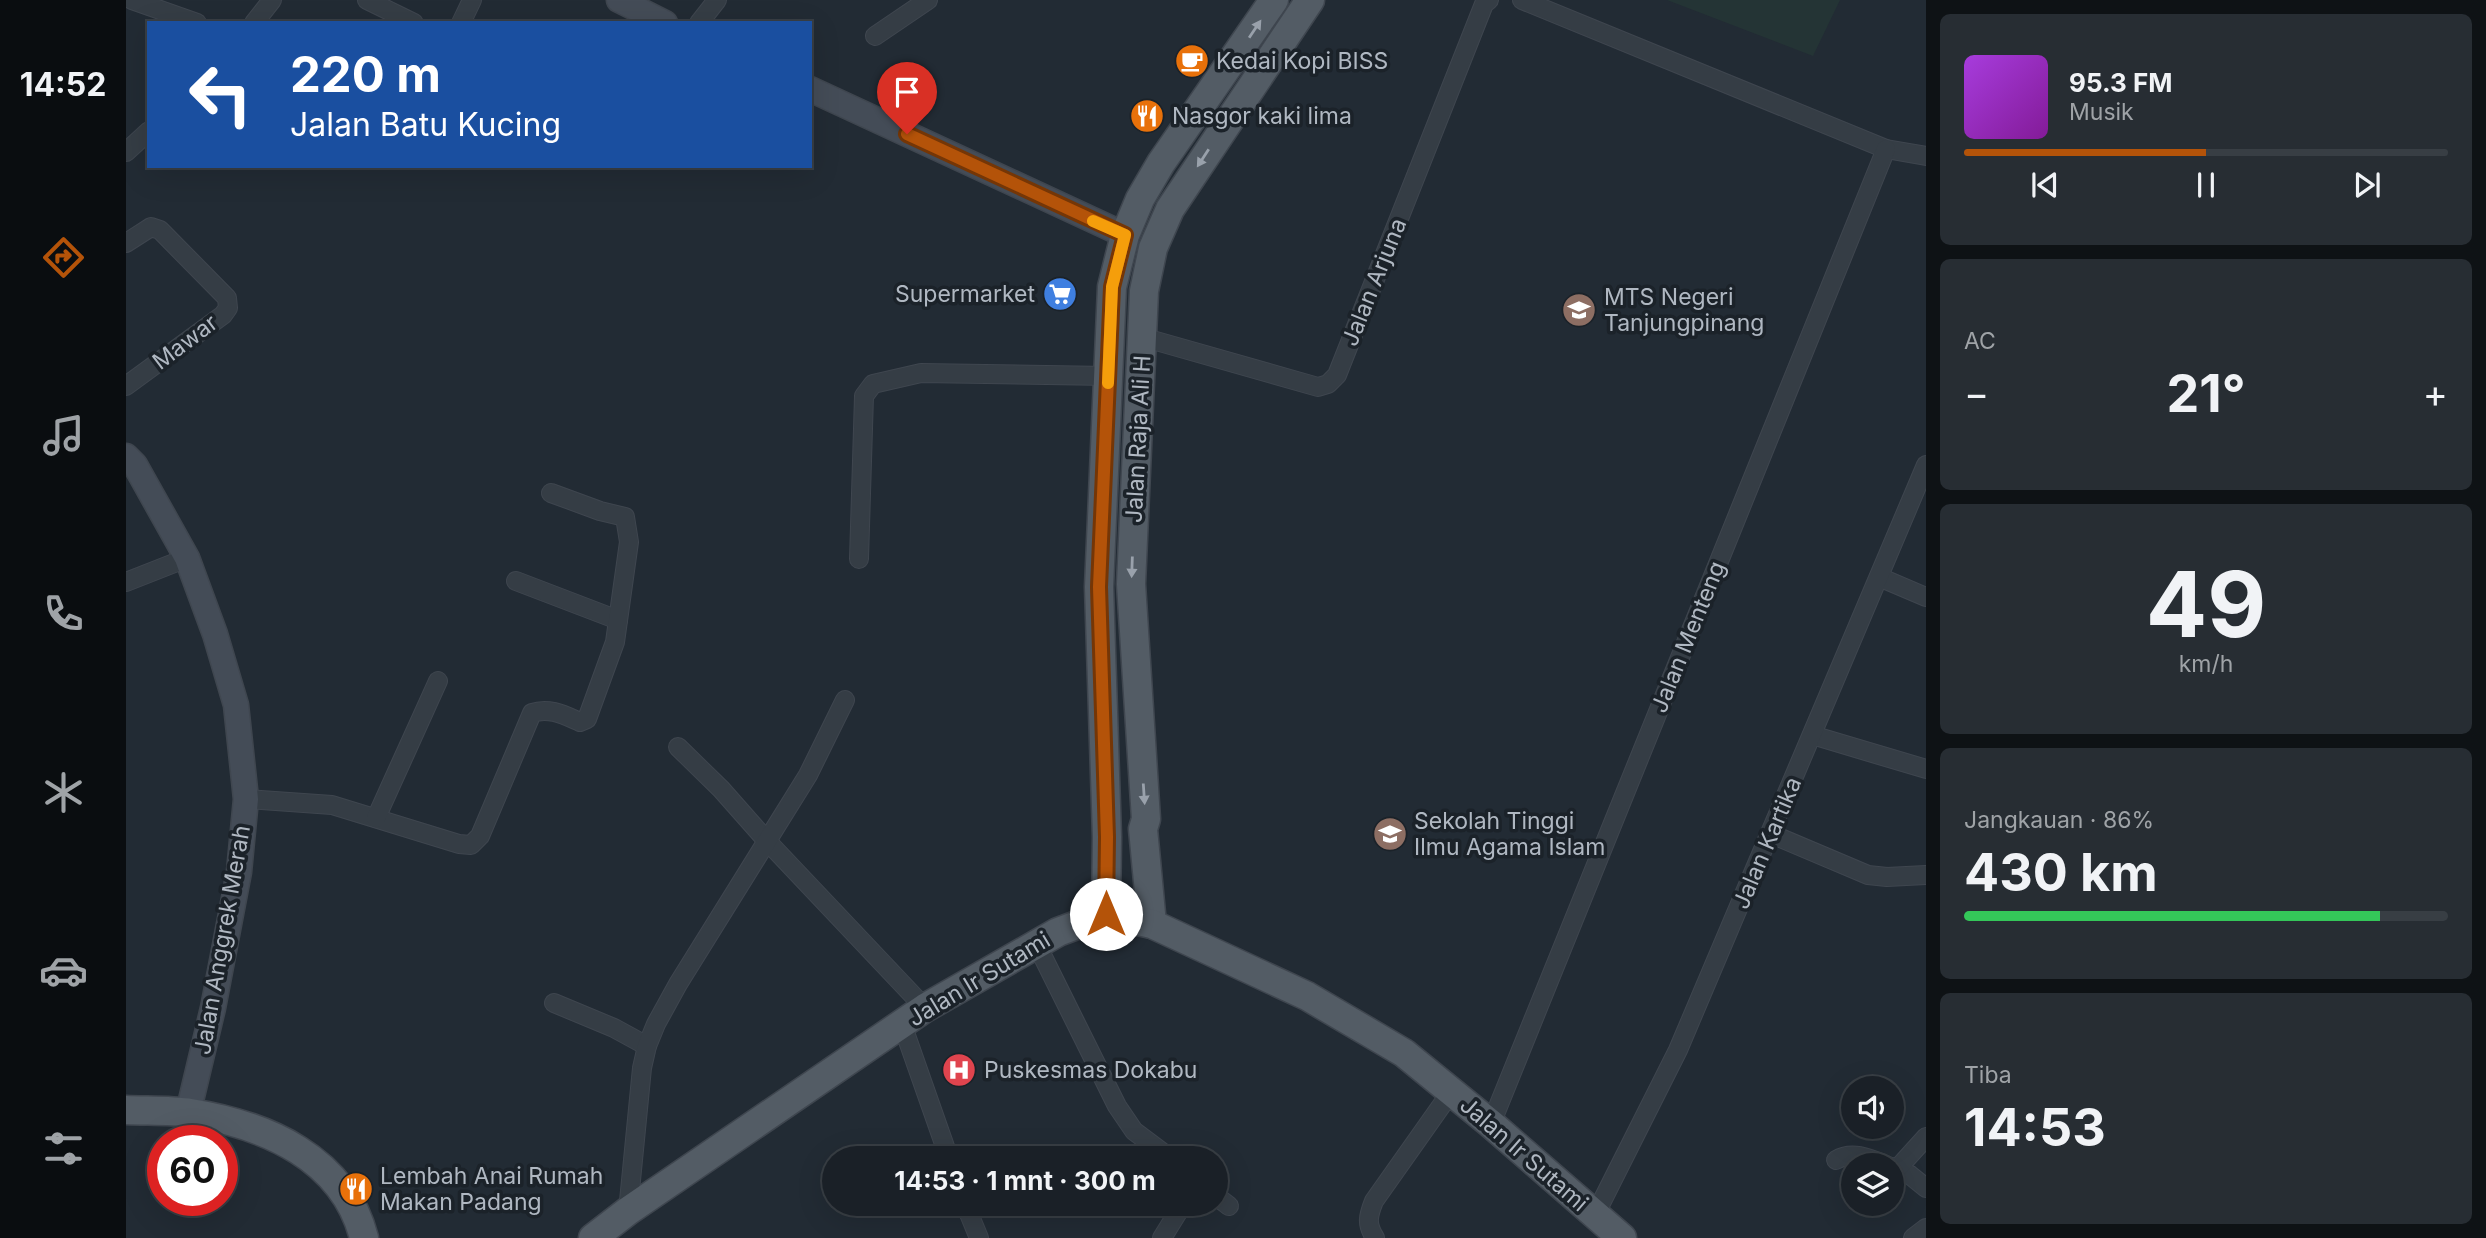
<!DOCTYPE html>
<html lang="id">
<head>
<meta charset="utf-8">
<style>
  :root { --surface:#1a2027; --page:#272d33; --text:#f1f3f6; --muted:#9fa3a7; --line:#383e44; --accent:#b45309 }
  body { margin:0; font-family:Inter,sans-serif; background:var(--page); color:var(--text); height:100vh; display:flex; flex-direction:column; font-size:26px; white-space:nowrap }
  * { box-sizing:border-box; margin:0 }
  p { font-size:23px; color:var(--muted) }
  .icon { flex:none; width:38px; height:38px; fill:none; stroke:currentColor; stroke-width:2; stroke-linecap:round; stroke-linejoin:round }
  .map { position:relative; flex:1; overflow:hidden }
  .drawer { display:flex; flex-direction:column; gap:14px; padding:14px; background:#0e1215; width:560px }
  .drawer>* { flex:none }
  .guide { position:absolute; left:21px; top:21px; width:665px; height:147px; border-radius:0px; box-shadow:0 7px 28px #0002,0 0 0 2px var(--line); background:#1a4fa0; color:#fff; overflow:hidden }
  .fabs { position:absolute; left:1715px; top:1076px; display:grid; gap:14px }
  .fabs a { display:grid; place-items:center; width:63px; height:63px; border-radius:50%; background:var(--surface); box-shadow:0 7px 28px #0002,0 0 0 2px var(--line); font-size:35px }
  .speed { position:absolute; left:21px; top:1125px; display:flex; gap:14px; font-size:35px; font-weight:700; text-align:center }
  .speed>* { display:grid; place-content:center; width:91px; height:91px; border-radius:50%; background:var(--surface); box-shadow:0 7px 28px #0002,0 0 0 2px var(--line); line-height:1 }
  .speed .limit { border:10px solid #d22; background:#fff; color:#111 }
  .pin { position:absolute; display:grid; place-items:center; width:60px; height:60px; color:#fff; margin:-72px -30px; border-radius:50% 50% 50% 0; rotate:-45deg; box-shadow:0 0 7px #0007 }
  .pin .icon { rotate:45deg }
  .me { position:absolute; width:77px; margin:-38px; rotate:0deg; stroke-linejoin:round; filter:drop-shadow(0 0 5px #0008) }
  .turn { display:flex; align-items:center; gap:24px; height:147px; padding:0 28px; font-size:32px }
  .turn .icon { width:91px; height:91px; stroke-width:2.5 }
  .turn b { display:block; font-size:49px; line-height:60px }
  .big { font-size:52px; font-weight:700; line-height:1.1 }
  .drawer .widget { flex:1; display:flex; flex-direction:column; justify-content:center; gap:10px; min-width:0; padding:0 24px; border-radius:10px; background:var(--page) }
  .drawer .dial { align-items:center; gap:0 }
  .dial b { font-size:91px; line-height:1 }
  .song { display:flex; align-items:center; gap:21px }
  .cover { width:84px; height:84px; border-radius:10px; background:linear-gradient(135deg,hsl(280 70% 55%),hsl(290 70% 35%)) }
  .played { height:7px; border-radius:4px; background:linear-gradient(90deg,var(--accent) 50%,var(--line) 50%) }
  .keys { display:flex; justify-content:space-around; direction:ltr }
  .heat { display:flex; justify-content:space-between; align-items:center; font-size:38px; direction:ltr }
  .charge { height:10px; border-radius:5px; background:linear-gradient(90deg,#34c759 86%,var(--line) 0) }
  .trip { position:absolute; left:696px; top:1146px; width:406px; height:70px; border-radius:35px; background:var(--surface); box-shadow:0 7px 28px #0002,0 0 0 2px var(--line); font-weight:700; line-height:70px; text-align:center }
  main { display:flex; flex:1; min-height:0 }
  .menu { display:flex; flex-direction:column; width:126px; justify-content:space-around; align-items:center; background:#0a0d10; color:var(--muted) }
  .menu .icon { width:49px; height:49px }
  .menu .active { color:var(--accent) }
  .menu b { font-size:32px; color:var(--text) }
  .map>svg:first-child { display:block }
</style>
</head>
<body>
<main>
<nav class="menu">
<b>14:52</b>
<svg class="icon active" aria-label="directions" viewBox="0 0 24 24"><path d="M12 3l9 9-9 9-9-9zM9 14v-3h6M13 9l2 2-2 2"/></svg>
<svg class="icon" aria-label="music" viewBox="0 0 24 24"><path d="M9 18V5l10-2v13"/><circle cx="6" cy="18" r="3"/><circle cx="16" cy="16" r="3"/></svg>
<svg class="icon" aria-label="phone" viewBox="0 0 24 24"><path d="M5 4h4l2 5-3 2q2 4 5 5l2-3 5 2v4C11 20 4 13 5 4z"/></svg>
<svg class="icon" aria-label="climate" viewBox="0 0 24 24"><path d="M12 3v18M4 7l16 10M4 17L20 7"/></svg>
<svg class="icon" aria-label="car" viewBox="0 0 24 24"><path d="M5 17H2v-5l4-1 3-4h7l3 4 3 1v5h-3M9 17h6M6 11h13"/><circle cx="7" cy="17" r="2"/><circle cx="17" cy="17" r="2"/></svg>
<svg class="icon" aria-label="filters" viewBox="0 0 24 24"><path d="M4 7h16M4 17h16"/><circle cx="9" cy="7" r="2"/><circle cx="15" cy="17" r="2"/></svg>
</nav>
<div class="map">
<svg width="1800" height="1238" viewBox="0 0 1800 1238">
  <rect width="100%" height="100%" fill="#222b34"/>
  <path fill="#243435" d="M 1541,0 L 1714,0 L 1687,56 Z"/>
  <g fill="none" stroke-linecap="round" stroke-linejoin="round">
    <g stroke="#3f464f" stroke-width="20">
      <g id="street">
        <path d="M 6,0 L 71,23"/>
        <path d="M 241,0 L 288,23"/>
        <path d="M 1396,0 L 1760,149 L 1800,156"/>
        <path d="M 128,23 L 146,0"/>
        <path d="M 335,23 L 346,0"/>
        <path d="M 573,23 L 591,0"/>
        <path d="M 749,36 L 802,0"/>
        <path d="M 0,152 L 23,131"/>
        <path d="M 0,243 L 25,227 L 34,230 L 101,298 L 102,308 L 97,315 L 0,386"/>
        <path d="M 1016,337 L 1192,387 L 1202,384 L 1211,375 L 1358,4 L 1363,0"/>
        <path d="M 733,559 L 738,396 L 747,384 L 795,373 L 982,376"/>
        <path d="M 1753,577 L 1800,597"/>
        <path d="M 390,581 L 492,620"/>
        <path d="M 0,582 L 61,558"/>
        <path d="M 1686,735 L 1800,769"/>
        <path d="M 552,747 L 595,789 L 641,841 L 799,1008"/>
        <path d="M 120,799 L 206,805 L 333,844 L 345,845 L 354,836 L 406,713 C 423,707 438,715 454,722 L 461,719 L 489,642 L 503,542 L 499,517 L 474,511 L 425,493"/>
        <path d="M 250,818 L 312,681"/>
        <path d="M 1645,834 L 1742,875 L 1761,877 L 1800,875"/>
        <path d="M 911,945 L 991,1106 L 1008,1131 L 1044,1158"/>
        <path d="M 428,1003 L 488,1028 L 521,1046"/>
        <path d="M 776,1024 L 823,1158"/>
        <path d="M 1365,1124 L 1760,149"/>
        <path d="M 1710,1160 C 1727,1150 1745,1159 1762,1166"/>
        <path d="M 1766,1167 L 1784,1175 L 1800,1188"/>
        <path d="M 1771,1169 L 1800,1137"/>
        <path d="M 1090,1196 L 1103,1206"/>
        <path d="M 839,1204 L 853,1238"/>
        <path d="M 502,1211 L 516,1068 L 521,1046 L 530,1024 L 552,984 L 682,775 L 719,700"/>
        <path d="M 1469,1215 L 1552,1050 L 1800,465"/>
        <path d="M 1036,1238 L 1057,1204"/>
        <path d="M 1249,1238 C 1240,1224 1242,1216 1248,1201 L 1325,1092"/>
        <path d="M 1787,1238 L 1800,1228"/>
      </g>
    </g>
    <g stroke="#3f464f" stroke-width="27">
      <g id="secondary">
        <path d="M 493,0 L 539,23"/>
        <path d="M 684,89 L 999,235"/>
        <path d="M 0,456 L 9,465 L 61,558 L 89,634 L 110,705 L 120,799 L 113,872 L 87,1008 L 62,1113"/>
      </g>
    </g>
    <g stroke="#3f464f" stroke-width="31">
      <g id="primary">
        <path d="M 980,914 L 981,837 L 973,587 L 986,287 L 999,235 L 1014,199 L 1035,163 L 1148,0"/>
        <path d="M 1026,924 L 1017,829 L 1020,819 L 1005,584 L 1018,291 L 1027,248 L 1044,209 L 1184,0"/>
        <path d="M 0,1110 C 21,1111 44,1110 65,1113 C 140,1125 218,1158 238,1238"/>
        <path d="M 467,1238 L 502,1211 L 799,1008 L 932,932 L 980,914 L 1026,924 L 1181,996 L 1278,1053 L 1365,1124 L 1496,1238"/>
      </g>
    </g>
    <use href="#street" stroke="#353d45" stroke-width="18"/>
    <use href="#secondary" stroke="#444c57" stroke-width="24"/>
    <use href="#primary" stroke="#535c65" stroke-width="28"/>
  </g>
  <defs><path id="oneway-solid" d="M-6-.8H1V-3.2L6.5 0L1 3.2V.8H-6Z" transform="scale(1.75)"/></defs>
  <g fill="#99a1ab">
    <use href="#oneway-solid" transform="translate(1129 29) rotate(-56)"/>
    <use href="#oneway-solid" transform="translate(1077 158) rotate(123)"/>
    <use href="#oneway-solid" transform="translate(1006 567) rotate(92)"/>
    <use href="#oneway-solid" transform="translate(1018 794) rotate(86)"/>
  </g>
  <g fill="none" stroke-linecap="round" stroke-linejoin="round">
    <g stroke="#753606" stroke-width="18">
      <path id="route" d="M 781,134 L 999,235 L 986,287 L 973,587 L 981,837 L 980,914"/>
    </g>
    <use href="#route" stroke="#b45309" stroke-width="12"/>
    <path stroke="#f59e0b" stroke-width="12" d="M 967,221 L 999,235 L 986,287 L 982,383"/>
  </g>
  <defs>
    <g id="cafe-disc" transform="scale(1.75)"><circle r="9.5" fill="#e8710a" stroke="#1b2229"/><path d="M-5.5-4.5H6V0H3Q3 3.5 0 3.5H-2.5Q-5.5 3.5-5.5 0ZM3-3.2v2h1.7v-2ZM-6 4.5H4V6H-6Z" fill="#fff"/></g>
    <g id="restaurant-disc" transform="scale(1.75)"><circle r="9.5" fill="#e8710a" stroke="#1b2229"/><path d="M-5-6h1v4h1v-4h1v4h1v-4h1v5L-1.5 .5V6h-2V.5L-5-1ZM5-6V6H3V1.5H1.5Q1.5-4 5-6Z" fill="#fff"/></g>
    <g id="supermarket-disc" transform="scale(1.75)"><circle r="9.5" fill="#3f7fe0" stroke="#1b2229"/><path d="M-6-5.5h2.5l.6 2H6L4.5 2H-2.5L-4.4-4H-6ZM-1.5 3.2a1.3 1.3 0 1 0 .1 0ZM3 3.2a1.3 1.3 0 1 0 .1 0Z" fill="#fff"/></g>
    <g id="school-disc" transform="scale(1.75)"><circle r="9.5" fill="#8d6e63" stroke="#1b2229"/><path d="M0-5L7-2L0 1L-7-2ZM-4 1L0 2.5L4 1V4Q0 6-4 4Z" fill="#fff"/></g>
    <g id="university-disc" transform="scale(1.75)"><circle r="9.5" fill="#8d6e63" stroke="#1b2229"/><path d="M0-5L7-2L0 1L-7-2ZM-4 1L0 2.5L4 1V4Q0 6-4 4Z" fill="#fff"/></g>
    <g id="hospital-disc" transform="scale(1.75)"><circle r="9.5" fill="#e0444e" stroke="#1b2229"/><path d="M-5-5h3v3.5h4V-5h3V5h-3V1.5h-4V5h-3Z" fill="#fff"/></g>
  </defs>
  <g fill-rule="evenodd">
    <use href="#cafe-disc" x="1066" y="61"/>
    <use href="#restaurant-disc" x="1021" y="116"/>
    <use href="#supermarket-disc" x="934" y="294"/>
    <use href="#school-disc" x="1453" y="310"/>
    <use href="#university-disc" x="1264" y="834"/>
    <use href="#hospital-disc" x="833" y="1070"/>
    <use href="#restaurant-disc" x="230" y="1189"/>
  </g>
  <g text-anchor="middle" stroke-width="7" stroke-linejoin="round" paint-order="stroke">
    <g font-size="23" fill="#b0b8c2" stroke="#1b2229" text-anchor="start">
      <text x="1090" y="69">Kedai Kopi BISS</text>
      <text x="1046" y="124">Nasgor kaki lima</text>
      <text x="909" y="302" text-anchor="end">Supermarket</text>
      <text x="1478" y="305">MTS Negeri<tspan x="1478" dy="26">Tanjungpinang</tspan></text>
      <text x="1288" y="829">Sekolah Tinggi<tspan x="1288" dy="26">Ilmu Agama Islam</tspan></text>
      <text x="858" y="1078">Puskesmas Dokabu</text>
      <text x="254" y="1184">Lembah Anai Rumah<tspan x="254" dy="26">Makan Padang</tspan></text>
    </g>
    <g font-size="23" fill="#b0b8c2" stroke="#1b2229">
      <text transform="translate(1248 282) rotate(-68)" y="8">Jalan Arjuna</text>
      <text transform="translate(59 342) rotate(-37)" y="8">Mawar</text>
      <text transform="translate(1012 439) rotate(-87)" y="8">Jalan Raja Ali H</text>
      <text transform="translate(1562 637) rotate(-68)" y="8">Jalan Menteng</text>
      <text transform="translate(1641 843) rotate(-67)" y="8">Jalan Kartika</text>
      <text transform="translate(96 940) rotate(-80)" y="8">Jalan Anggrek Merah</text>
      <text transform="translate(853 979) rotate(-31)" y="8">Jalan Ir Sutami</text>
      <text transform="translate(1398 1154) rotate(41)" y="8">Jalan Ir Sutami</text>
    </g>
  </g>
</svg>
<div class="fabs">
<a><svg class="icon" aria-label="sound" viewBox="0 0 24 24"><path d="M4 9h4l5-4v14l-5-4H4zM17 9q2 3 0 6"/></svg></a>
<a><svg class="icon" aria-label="layers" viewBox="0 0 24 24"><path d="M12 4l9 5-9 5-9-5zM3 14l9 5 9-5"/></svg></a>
</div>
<div class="speed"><div class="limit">60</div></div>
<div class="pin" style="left:781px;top:134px;background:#d93025"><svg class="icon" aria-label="arrive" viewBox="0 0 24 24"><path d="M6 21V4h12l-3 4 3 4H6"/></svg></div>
<svg class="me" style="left:980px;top:914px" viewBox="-20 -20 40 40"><circle r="19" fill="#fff"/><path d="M0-13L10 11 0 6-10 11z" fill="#b45309"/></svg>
<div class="trip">14:53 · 1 mnt · 300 m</div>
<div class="guide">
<div class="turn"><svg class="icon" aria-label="left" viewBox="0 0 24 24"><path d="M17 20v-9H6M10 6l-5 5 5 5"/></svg><div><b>220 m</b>Jalan Batu Kucing</div></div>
</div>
</div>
<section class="drawer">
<div class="widget">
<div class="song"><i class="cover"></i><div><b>95.3 FM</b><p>Musik</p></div></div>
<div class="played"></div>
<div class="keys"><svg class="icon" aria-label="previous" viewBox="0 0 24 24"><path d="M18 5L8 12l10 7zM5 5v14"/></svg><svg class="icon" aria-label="pause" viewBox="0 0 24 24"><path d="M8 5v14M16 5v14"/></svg><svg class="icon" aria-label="next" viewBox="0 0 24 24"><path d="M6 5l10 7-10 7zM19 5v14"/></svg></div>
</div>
<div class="widget"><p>AC</p>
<div class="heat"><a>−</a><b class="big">21°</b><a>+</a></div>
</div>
<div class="widget dial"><b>49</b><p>km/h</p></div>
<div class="widget"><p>Jangkauan · 86%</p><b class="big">430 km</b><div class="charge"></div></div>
<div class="widget"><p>Tiba</p><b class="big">14:53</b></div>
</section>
</main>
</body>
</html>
